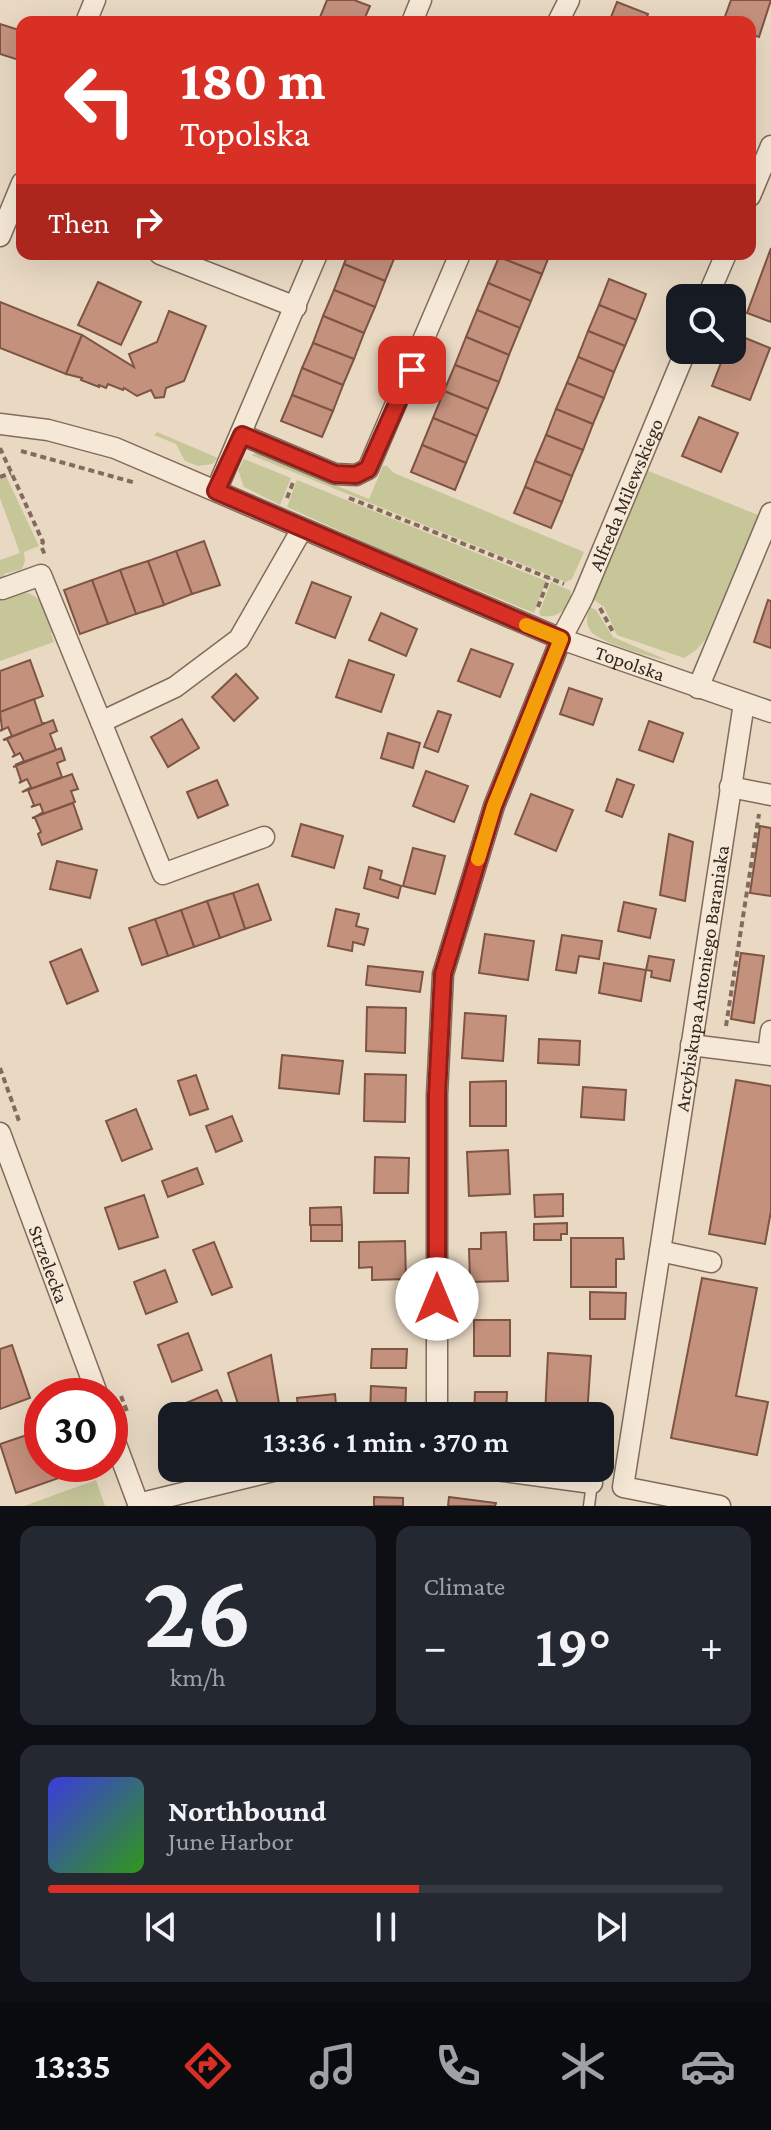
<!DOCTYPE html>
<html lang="en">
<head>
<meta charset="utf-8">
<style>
  :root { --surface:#171b24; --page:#242831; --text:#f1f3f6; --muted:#9ea1a6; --line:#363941; --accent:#d93025 }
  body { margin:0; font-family:"Crimson Pro",serif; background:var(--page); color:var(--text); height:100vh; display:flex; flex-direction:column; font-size:30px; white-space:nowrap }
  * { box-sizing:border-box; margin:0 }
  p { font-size:26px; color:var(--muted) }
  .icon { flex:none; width:44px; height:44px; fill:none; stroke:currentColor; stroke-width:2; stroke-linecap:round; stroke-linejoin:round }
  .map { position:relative; height:1506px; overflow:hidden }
  .sheet { display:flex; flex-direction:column; gap:20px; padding:20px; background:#0d0f14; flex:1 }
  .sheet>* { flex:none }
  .hud { position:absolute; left:16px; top:16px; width:740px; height:244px; border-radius:16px; box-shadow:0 8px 32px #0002; background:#d93025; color:#fff; overflow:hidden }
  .controls { position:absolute; left:666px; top:284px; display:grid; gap:16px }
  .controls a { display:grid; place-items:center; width:80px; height:80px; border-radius:16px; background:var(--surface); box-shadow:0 8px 32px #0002; font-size:40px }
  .speed { position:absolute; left:24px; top:1378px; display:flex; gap:16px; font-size:40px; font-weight:700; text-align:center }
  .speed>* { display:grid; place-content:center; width:104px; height:104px; border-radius:50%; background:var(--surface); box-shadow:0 8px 32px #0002; line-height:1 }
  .speed .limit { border:12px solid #d22; background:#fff; color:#111 }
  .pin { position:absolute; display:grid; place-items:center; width:68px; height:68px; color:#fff; margin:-34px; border-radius:16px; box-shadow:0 4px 12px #0006 }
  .me { position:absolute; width:88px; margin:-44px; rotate:0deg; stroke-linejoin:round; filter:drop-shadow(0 0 6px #0008) }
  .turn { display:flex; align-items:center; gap:28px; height:168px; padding:0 32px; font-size:36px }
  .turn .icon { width:104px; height:104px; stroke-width:2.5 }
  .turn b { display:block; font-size:56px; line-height:68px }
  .then { display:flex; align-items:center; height:76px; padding:0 32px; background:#0003; gap:16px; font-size:30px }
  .big { font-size:60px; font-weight:600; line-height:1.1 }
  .sheet .widget { flex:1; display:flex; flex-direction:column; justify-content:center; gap:12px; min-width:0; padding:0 28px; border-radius:16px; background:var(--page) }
  .sheet .dial { align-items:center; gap:0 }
  .dial b { font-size:104px; line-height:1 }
  .song { display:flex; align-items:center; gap:24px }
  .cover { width:96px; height:96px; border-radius:12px; background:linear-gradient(135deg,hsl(240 70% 55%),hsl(110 70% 35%)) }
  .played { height:8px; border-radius:4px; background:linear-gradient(90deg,var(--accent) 55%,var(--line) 55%) }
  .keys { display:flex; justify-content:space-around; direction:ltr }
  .heat { display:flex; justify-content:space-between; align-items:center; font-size:44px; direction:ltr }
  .sheet .tiles { flex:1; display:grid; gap:20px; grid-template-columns:1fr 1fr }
  .widget:last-child { grid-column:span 2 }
  .trip { position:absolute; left:158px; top:1402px; width:456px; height:80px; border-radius:16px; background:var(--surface); box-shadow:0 8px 32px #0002; font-weight:600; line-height:80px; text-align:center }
  .dock { display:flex; height:128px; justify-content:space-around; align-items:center; background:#090b0e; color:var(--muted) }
  .dock .icon { width:56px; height:56px }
  .dock .current { color:var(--accent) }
  .dock b { font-size:36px; color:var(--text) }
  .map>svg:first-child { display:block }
</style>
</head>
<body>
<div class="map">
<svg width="771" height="1506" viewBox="0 0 771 1506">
  <rect width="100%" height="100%" fill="#e9d9c3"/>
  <g fill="#c6c699">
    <path d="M 157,432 L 218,458 L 212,464 L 198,466 L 185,461 L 176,444 L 154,435 Z"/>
    <path d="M 257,453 L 369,499 L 383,466 L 387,466 L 394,473 L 584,552 L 572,579 L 566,582 L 251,455 Z"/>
    <path d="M 244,459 L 291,478 L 280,505 L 244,487 L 238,470 Z"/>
    <path d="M 646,470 L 758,515 L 705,640 L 695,651 L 684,658 L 617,635 L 604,607 L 593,599 Z"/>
    <path d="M 6,476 L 39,546 L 24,552 L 25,561 L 22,569 L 4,574 L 5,578 L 0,580 L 0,560 L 20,553 L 0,498 L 0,479 Z"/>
    <path d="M 297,480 L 546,581 L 534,613 L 382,550 L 287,507 Z"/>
    <path d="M 551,582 L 571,591 C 571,608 558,619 541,616 L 539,613 Z"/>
    <path d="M 24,592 C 45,597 47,614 54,632 L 51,633 L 54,642 L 0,661 L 0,600 Z"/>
    <path d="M 590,607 L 596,610 L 613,637 L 667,660 C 654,659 604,643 595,635 C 585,628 586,617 590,607 Z"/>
    <path d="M 96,1480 L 105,1506 L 24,1506 Z"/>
  </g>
  <g fill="#c4917d" stroke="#7e5444" stroke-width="2">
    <path d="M 327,0 L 354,0 L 370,6 L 363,22 L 318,22 Z"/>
    <path d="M 731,0 L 771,0 L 759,37 L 750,34 L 750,22 L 723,22 Z"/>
    <path d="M 617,2 L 648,14 L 645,22 L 609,22 Z"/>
    <path d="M 0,24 L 22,31 L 22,61 L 0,54 Z"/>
    <path d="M 771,248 L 771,322 L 747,313 Z"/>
    <path d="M 348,254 L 396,254 L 385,281 L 344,264 Z"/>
    <path d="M 500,254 L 550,254 L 542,274 L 499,257 Z"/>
    <path d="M 499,257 L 542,274 L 531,301 L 488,283 Z"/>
    <path d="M 344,264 L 385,281 L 375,307 L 334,290 Z"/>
    <path d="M 609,279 L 646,294 L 636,320 L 599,305 Z"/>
    <path d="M 98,282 L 141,302 L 121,345 L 78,325 Z"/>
    <path d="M 488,283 L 531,301 L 520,328 L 477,310 Z"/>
    <path d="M 334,290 L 375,307 L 364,333 L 323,316 Z"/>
    <path d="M 0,302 L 82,335 L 66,374 L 0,348 Z"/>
    <path d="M 599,305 L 636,320 L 625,346 L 588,331 Z"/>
    <path d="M 477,310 L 520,328 L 509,355 L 466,337 Z"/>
    <path d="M 169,311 L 206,326 L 184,381 L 166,388 L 164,397 L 155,398 L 151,390 L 137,396 L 124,388 L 123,390 L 108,384 L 106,388 L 99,385 L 99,387 L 81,380 L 82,378 L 66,374 L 82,335 L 134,367 L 129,354 L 157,342 Z"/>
    <path d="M 323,316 L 364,333 L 354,359 L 313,343 Z"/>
    <path d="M 588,331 L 625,346 L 614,372 L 578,357 Z"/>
    <path d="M 733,333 L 770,348 L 750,400 L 712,386 L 726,350 L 732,350 Z"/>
    <path d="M 466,337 L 509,355 L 499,382 L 455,365 Z"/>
    <path d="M 313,343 L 354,359 L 343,385 L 302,368 Z"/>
    <path d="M 578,357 L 614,372 L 604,398 L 567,383 Z"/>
    <path d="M 455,365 L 499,382 L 488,409 L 444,391 Z"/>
    <path d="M 302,368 L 343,385 L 333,411 L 292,395 Z"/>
    <path d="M 567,383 L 604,398 L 593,424 L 556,409 Z"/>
    <path d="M 444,391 L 488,409 L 477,436 L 433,418 Z"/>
    <path d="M 292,395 L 333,411 L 322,437 L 281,421 Z"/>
    <path d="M 556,409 L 593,424 L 583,450 L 546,435 Z"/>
    <path d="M 699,417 L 738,433 L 721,472 L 682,456 Z"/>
    <path d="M 433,418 L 477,436 L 466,463 L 422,445 Z"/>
    <path d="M 546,435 L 583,450 L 572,476 L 535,461 Z"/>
    <path d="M 422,445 L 466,463 L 455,490 L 411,472 Z"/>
    <path d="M 535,461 L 572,476 L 562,502 L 525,487 Z"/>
    <path d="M 525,487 L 562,502 L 551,528 L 514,513 Z"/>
    <path d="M 204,541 L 220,585 L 192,594 L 176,551 Z"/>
    <path d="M 176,551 L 192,594 L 164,605 L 148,561 Z"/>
    <path d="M 148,561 L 164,605 L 136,614 L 120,570 Z"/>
    <path d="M 120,570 L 136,614 L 108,624 L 92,580 Z"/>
    <path d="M 92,580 L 108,624 L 80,634 L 64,590 Z"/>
    <path d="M 312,582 L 351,597 L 335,638 L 296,623 Z"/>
    <path d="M 768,600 L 771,601 L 771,648 L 754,642 Z"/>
    <path d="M 381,613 L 417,629 L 406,656 L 369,640 Z"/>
    <path d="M 471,649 L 513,664 L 500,697 L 458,681 Z"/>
    <path d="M 30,660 L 43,696 L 0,712 L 0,671 Z"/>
    <path d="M 349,660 L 394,675 L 381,712 L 336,697 Z"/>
    <path d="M 236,674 L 258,698 L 234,721 L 212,697 Z"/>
    <path d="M 569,688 L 602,699 L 593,725 L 560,714 Z"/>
    <path d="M 34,699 L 42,723 L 46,723 L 3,740 L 12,736 L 8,727 L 0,731 L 2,729 L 0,712 Z"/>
    <path d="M 438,711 L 451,715 L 438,752 L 424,747 Z"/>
    <path d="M 182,719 L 199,748 L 168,767 L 151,737 Z"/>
    <path d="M 53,720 L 57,731 L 50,734 L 56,750 L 15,765 L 24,761 L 20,753 L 12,757 L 15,755 L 7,739 L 4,740 Z"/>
    <path d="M 649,721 L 683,733 L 673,762 L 639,750 Z"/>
    <path d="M 388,733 L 420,743 L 413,768 L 381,758 Z"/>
    <path d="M 61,748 L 65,760 L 57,763 L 62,777 L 22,792 L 31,787 L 27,779 L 19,783 L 21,781 L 16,766 L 13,767 Z"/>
    <path d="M 426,771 L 468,786 L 454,822 L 413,806 Z"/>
    <path d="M 72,774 L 78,789 L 71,791 L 75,802 L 35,817 L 43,812 L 40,804 L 31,807 L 34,805 L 28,790 Z"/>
    <path d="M 617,779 L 634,785 L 622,817 L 606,811 Z"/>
    <path d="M 217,780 L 228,805 L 198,818 L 187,792 Z"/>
    <path d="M 531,794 L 573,810 L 556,851 L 515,834 Z"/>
    <path d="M 73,803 L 82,829 L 42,845 L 38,834 L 41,832 L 35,818 L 32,818 Z"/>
    <path d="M 301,824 L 343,836 L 334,868 L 292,856 Z"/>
    <path d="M 760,826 L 771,828 L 771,896 L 750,893 Z"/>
    <path d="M 669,834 L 693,842 L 685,901 L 660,895 Z"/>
    <path d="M 413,848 L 445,856 L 435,894 L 403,886 Z"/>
    <path d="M 57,861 L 97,870 L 90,898 L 50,889 Z"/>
    <path d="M 369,867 L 382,871 L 380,879 L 401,886 L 398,898 L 364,888 Z"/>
    <path d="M 258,884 L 271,920 L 245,929 L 233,893 Z"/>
    <path d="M 233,893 L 245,929 L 220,938 L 207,901 Z"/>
    <path d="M 207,901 L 220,938 L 194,947 L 181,910 Z"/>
    <path d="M 624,902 L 656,909 L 650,938 L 618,931 Z"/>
    <path d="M 336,909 L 359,914 L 356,926 L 368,929 L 364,945 L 353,942 L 352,951 L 328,946 Z"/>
    <path d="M 181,910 L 194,947 L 168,956 L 155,919 Z"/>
    <path d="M 155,919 L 168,956 L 142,965 L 129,928 Z"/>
    <path d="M 485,934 L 534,941 L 528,980 L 479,973 Z"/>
    <path d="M 562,935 L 602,941 L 599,959 L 579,956 L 576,973 L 556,970 Z"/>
    <path d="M 81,949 L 98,991 L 67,1004 L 50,962 Z"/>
    <path d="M 741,953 L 764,956 L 754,1023 L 731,1019 Z"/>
    <path d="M 649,956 L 674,960 L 670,981 L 651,977 L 652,971 L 646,970 Z"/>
    <path d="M 604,963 L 646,970 L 641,1001 L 599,993 Z"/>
    <path d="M 368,966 L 423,972 L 420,992 L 366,985 Z"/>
    <path d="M 367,1007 L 406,1008 L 405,1053 L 366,1051 Z"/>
    <path d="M 465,1013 L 506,1016 L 503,1061 L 462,1058 Z"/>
    <path d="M 539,1039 L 580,1041 L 579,1065 L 538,1063 Z"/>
    <path d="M 282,1055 L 343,1061 L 339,1094 L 279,1088 Z"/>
    <path d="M 365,1074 L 406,1075 L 405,1122 L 364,1121 Z"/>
    <path d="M 196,1075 L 208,1109 L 190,1115 L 178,1081 Z"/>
    <path d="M 736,1080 L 771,1086 L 771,1211 L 765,1244 L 709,1234 Z"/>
    <path d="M 506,1081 L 506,1126 L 470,1126 L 470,1082 Z"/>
    <path d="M 583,1087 L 626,1090 L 624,1120 L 581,1117 Z"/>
    <path d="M 136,1109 L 152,1149 L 122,1161 L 106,1121 Z"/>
    <path d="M 232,1116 L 242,1141 L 216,1152 L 206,1126 Z"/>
    <path d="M 508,1150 L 510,1194 L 469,1196 L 467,1152 Z"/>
    <path d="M 375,1157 L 409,1158 L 408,1193 L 374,1193 Z"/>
    <path d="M 197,1168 L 203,1184 L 168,1197 L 162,1181 Z"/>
    <path d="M 563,1194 L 563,1216 L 535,1217 L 534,1195 Z"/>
    <path d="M 144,1195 L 158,1237 L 119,1249 L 105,1208 Z"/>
    <path d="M 341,1207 L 342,1225 L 310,1225 L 310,1208 Z"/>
    <path d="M 567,1223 L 567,1234 L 561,1234 L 561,1240 L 534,1240 L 534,1224 Z"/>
    <rect x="311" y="1225" width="31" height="16"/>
    <path d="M 506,1232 L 508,1281 L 470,1282 L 469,1249 L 481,1249 L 481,1233 Z"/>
    <path d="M 571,1238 L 623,1238 L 624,1259 L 616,1259 L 616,1287 L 571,1287 Z"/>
    <path d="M 405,1241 L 406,1279 L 372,1280 L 372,1267 L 359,1268 L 359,1242 Z"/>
    <path d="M 214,1242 L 232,1287 L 212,1295 L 193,1250 Z"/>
    <path d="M 165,1270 L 177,1302 L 146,1314 L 134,1282 Z"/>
    <path d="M 702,1278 L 757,1288 L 736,1396 L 768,1402 L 757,1455 L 671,1438 Z"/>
    <path d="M 590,1292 L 626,1293 L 625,1319 L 590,1319 Z"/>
    <rect x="474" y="1320" width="36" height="36"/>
    <path d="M 188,1333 L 202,1370 L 172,1382 L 158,1345 Z"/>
    <path d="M 12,1345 L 30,1398 L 0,1409 L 0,1349 Z"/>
    <path d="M 372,1349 L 407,1349 L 406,1368 L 371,1368 Z"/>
    <path d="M 548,1353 L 591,1356 L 587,1416 L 545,1416 Z"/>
    <path d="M 271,1355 L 281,1416 L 255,1416 L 252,1403 L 239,1407 L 228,1373 Z"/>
    <path d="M 371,1386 L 406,1388 L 405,1416 L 370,1416 Z"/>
    <path d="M 217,1390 L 228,1416 L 185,1416 L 181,1405 Z"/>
    <path d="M 475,1392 L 507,1392 L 506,1416 L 474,1416 Z"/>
    <path d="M 335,1394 L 337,1416 L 299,1416 L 297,1398 Z"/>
    <path d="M 42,1430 L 42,1464 L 54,1464 L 59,1478 L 16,1493 L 0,1444 Z"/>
    <path d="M 374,1497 L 403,1498 L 403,1506 L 374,1506 Z"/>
    <path d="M 449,1497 L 496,1503 L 495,1506 L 448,1506 Z"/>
  </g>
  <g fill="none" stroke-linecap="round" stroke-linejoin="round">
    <g stroke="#826b5c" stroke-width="13">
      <path id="service" d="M 589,1506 L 592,1483"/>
    </g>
    <g stroke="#826b5c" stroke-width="23">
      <g id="minor">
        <path d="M 86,22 L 95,0"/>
        <path d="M 412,22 L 421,0"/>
        <path d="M 558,22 L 569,0"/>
        <path d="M 750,196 L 771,146"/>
        <path d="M 0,236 L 22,183"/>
        <path d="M 160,254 L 296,307"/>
        <path d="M 707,298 L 726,254"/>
        <path id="s1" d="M 0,424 L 48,430 L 115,448 L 561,639 L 771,712"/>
        <path d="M 242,435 L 335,474 L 356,475 L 368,469 L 460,254"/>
        <path d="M 216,491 L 317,254"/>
        <path d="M 2,589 L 41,575 L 101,722"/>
        <path d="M 698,688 L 771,513"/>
        <path d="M 730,787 L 771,795"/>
        <path d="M 264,837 L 163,874 L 101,722 L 175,687 L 239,639 L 302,529"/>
        <path d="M 691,1045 L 771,1055"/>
        <path d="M 768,1054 L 771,1031"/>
        <path id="s2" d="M 0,1133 L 98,1396"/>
        <path d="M 660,1251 L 623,1487 L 720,1506"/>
        <path id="s3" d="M 711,1262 L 660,1251 L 744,703"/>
        <path id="s4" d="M 437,1416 L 437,1095 L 443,974 L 494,806 L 561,639 L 583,597 L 686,350"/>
        <path d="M 110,1428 L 139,1506"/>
        <path d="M 481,1468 L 592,1483"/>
        <path d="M 138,1504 L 285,1468"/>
      </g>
    </g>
    <g stroke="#826b5c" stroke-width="4" stroke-dasharray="6 4" stroke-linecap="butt">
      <path d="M 0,448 L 43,542 L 41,546 L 45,555"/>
      <path d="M 21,451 L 136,483"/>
      <path d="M 0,477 L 11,473"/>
      <path d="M 287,498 L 294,480"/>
      <path d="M 349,498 L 564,584"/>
      <path d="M 538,607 L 549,578"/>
      <path d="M 600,608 L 613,632"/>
      <path d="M 726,1026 L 759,814"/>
      <path d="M 0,1068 L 19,1121"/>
      <path d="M 121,1396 L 128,1414"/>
    </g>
    <use href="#service" stroke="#f5e8d6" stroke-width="10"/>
    <use href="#minor" stroke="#f5e8d6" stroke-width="20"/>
  </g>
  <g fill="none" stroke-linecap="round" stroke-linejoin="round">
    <g stroke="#8d1f18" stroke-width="20">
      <path id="route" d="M 412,370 L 368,469 L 356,475 L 335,474 L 242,435 L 216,491 L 561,639 L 494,806 L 443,974 L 437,1095 L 437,1299"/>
    </g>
    <use href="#route" stroke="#d93025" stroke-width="14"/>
    <path stroke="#f59e0b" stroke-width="14" d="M 478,859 L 494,806 L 561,639 L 526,625"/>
  </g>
  <g text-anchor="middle" stroke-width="8" stroke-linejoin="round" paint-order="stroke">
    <g font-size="20" fill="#33261e" stroke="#f1e4d2">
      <text dy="7" stroke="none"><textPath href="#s4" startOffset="956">Alfreda Milewskiego</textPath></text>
      <text dy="7" stroke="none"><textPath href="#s1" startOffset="676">Topolska</textPath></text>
      <text dy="7" stroke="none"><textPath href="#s3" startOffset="328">Arcybiskupa Antoniego Baraniaka</textPath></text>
      <text dy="7" stroke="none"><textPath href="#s2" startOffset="140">Strzelecka</textPath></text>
    </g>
  </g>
</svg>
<div class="controls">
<a><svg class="icon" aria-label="search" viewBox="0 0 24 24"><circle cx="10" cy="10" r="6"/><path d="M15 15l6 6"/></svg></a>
</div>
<div class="speed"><div class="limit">30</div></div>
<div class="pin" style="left:412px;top:370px;background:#d93025"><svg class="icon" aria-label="arrive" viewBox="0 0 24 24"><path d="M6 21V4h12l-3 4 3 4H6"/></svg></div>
<svg class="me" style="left:437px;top:1299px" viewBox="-20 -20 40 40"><circle r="19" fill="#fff"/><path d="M0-13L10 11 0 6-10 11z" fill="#d93025"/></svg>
<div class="trip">13:36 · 1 min · 370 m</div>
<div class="hud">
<div class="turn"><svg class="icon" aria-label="left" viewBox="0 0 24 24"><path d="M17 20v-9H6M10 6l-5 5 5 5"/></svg><div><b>180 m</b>Topolska</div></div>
<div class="then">Then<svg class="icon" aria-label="right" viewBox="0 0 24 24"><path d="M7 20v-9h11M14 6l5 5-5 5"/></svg></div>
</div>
</div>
<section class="sheet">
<div class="tiles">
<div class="widget dial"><b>26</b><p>km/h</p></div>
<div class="widget"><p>Climate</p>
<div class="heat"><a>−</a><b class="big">19°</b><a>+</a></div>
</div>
<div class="widget">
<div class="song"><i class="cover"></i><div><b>Northbound</b><p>June Harbor</p></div></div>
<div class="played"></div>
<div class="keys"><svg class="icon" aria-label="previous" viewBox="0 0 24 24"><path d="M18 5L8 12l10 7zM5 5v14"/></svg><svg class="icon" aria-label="pause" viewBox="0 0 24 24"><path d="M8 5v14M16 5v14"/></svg><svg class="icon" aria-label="next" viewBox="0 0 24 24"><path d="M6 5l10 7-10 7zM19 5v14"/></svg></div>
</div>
</div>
</section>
<nav class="dock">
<b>13:35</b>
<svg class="icon current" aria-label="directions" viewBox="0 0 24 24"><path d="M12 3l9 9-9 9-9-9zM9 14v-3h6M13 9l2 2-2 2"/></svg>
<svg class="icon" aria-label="music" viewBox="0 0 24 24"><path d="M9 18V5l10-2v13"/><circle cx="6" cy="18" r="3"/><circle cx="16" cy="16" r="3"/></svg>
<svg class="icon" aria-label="phone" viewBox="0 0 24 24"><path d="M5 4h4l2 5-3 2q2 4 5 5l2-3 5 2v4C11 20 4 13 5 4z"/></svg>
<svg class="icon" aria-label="climate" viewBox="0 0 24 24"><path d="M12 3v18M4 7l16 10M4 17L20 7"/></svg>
<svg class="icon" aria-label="car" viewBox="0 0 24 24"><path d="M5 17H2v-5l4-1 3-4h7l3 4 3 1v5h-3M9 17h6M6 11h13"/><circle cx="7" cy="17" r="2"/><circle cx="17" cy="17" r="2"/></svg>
</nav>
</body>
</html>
